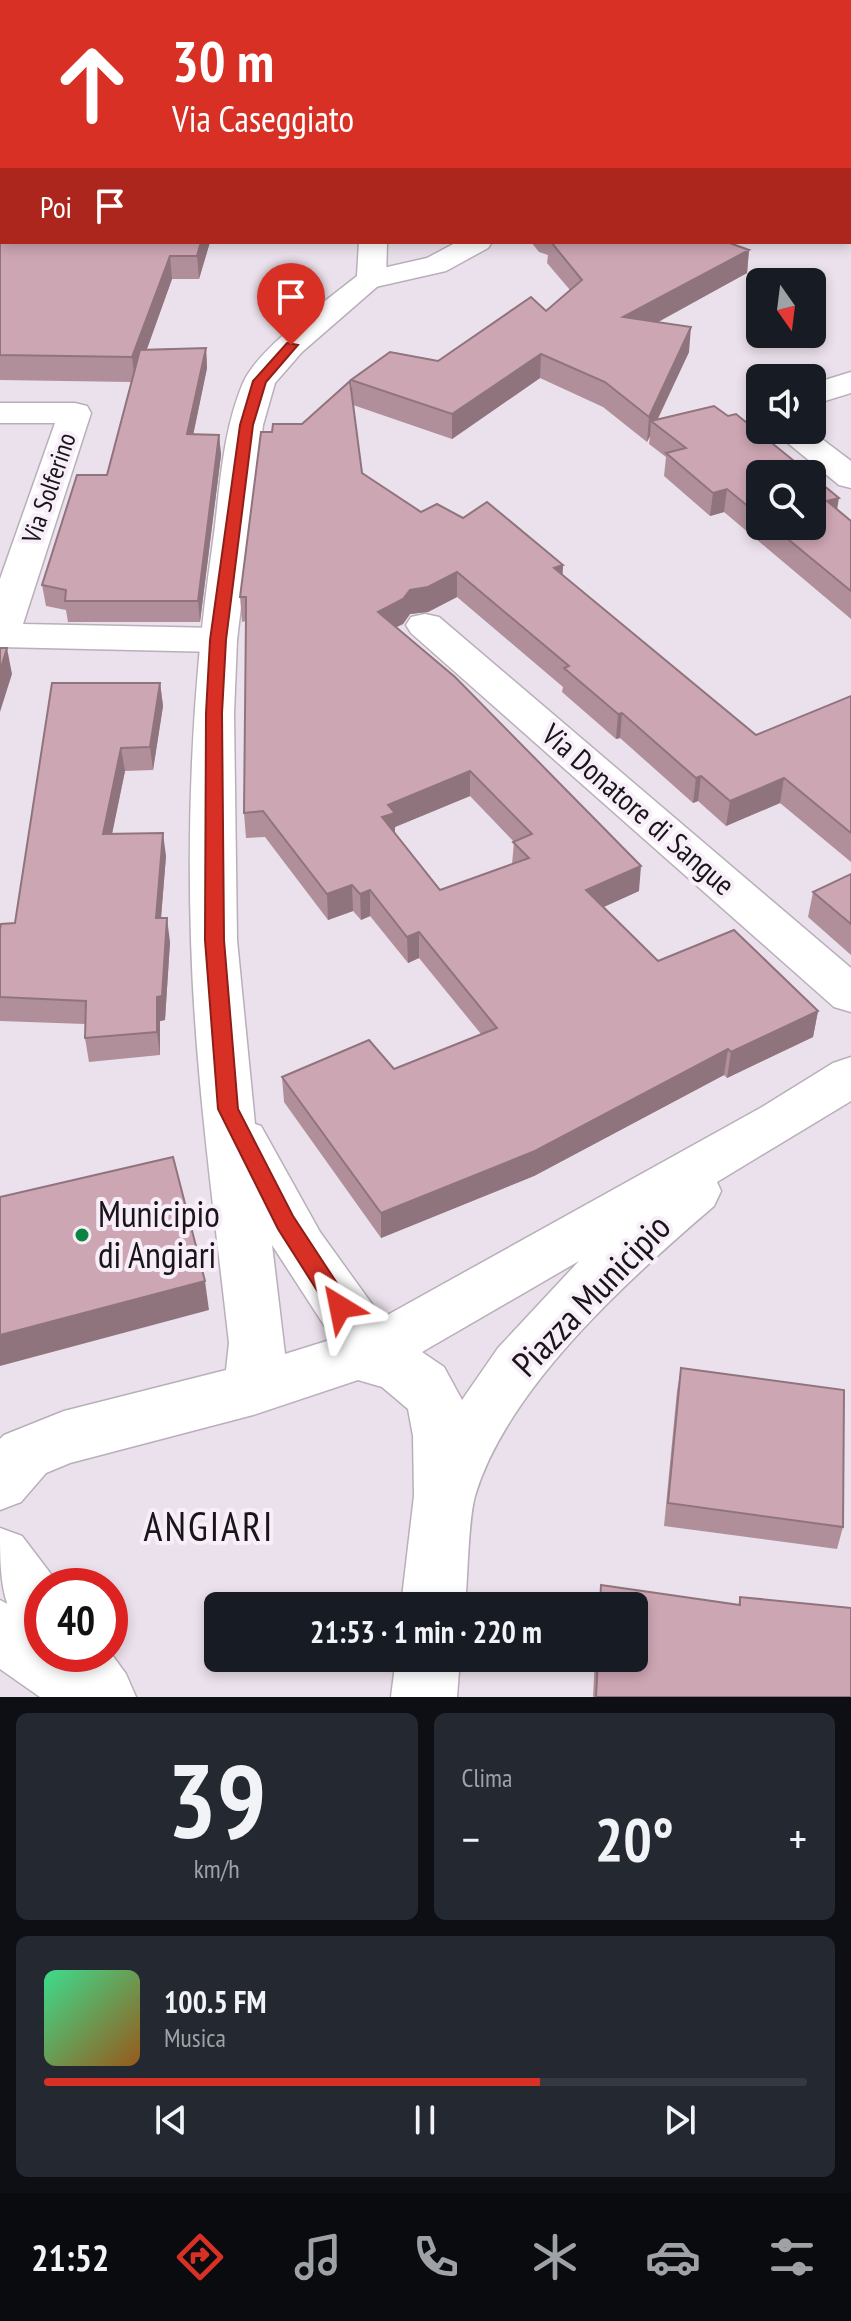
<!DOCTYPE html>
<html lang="it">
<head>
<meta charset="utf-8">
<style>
  :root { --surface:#171b24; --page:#242831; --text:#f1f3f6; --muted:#9ea1a6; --line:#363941; --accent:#d93025 }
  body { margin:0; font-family:"PT Sans Narrow",sans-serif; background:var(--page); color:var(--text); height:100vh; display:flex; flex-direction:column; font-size:30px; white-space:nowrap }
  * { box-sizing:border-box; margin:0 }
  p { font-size:26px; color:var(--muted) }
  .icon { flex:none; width:44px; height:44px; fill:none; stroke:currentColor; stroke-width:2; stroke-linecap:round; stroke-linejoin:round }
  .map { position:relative; height:1697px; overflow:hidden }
  .panel { display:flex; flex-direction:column; gap:16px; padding:16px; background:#0d0f14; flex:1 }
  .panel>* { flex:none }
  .guide { position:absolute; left:0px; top:0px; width:852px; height:244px; box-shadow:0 4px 12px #0003; background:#d93025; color:#fff; overflow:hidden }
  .needle { width:52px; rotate:166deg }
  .fabs { position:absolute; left:746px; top:268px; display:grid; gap:16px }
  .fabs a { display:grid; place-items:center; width:80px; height:80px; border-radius:12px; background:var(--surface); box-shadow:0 4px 12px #0003; font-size:40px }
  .speed { position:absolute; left:24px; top:1568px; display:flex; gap:16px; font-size:40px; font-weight:700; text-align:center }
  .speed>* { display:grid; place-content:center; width:104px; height:104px; border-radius:50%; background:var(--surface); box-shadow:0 4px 12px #0003; line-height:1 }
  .speed .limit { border:12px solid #d22; background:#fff; color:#111 }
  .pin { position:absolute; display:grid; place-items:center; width:68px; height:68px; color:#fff; margin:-82px -34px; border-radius:50% 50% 50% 0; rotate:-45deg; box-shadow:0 0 8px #0007 }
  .pin .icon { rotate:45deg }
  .me { position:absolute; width:88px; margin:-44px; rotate:325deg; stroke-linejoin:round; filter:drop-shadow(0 0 6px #0008) }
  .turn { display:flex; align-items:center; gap:28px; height:168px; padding:0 40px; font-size:36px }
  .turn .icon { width:104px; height:104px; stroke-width:2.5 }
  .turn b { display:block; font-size:56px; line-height:68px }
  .then { display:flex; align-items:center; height:76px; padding:0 40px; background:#0003; gap:16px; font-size:30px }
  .big { font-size:60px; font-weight:600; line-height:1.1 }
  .panel .widget { flex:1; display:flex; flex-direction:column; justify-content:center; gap:12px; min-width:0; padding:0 28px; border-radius:12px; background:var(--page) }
  .panel .dial { align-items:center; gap:0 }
  .dial b { font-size:104px; line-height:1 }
  .song { display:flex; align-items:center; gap:24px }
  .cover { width:96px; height:96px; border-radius:12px; background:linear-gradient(135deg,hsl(150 70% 55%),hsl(30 70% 35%)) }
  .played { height:8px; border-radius:4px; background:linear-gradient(90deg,var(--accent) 65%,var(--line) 65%) }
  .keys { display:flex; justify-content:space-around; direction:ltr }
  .heat { display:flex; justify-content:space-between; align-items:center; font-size:44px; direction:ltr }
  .panel .tiles { flex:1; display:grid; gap:16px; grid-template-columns:1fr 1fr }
  .widget:last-child { grid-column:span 2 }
  .trip { position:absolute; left:204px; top:1592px; width:444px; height:80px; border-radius:12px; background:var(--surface); box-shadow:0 4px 12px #0003; font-weight:600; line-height:80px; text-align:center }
  .tab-bar { display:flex; height:128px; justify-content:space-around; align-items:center; background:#090b0e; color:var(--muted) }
  .tab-bar .icon { width:56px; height:56px }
  .tab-bar .current { color:var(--accent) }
  .tab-bar b { font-size:36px; color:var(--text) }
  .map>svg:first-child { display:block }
</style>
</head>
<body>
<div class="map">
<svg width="851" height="1697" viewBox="0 0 851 1697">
  <rect width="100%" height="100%" fill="#ebe1ec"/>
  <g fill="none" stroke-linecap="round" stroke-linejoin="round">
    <g fill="#94c1c9" fill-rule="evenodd">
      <path d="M 624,0 L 675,0 L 676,2 L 625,2 Z"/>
      <rect x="850" y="48" width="1" height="31"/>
    </g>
    <g stroke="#b9afba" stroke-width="3">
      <g id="street">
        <path d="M 577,0 L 603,0 L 576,2 Z"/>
        <rect x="0" y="92" width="2" height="14"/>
        <rect x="850" y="189" width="1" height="16"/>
        <path d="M 457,242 L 492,242 L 488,248 L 446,271 L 371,288 L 361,285 L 356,279 L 361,273 L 427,258 Z"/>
        <path d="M 851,372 L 851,393 L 812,405 L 812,384 Z"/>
        <path d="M 0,403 L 75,403 L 87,406 L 91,413 L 23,624 L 218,628 L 232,632 L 237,640 L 232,648 L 218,652 L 0,647 L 0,579 L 55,423 L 0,423 Z"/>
        <path d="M 772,430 L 810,430 L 851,461 L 851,488 L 839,485 Z"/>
        <path d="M 425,614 L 439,617 L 851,968 L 851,1012 L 834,1007 L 411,633 L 406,625 L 411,617 Z"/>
        <path d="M 0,1600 L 42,1622 L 42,1654 C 86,1654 110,1652 129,1697 L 40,1697 L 0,1669 Z"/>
      </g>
    </g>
    <g stroke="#b9afba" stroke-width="3">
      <g id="secondary">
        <path d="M 561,0 L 590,0 L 591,2 L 562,2 Z"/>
        <rect x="850" y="78" width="1" height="15"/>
        <path d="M 359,242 L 387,242 L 386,279 L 302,352 L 275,383 L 263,425 L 237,640 L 234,713 L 237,940 L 255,1124 L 261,1126 L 320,1232 L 382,1318 L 762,1107 L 833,1063 L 851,1057 L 851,1101 L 717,1182 L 721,1191 L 714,1206 C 630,1278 507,1388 475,1496 C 468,1521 468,1577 465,1606 L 401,1606 L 414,1496 L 413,1436 L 408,1409 L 382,1387 L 358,1380 L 253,1415 L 70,1463 L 46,1473 L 21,1502 L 0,1510 L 0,1439 L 4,1435 L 64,1411 L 226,1370 L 229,1343 C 214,1209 195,1075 191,940 C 187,810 193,678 212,549 C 220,494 221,435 243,383 C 259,347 325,302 357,276 ZM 272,1245 L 333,1339 L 285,1354 ZM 579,1261 L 498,1348 L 462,1400 L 444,1367 L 422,1352 Z"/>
        <path d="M 0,1528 L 22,1536 L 60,1586 L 42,1586 L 42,1645 C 0,1622 0,1579 0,1528 Z"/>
        <path d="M 42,1648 L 42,1654 L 110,1652 L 126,1674 L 136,1697 L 63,1697 L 40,1654 Z"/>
        <path d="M 396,1658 L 460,1658 L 457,1697 L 391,1697 Z"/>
      </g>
    </g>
    <use href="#street" fill="#fff" fill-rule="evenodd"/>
    <use href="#secondary" fill="#fff" fill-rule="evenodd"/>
  </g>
  <g fill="#b08f9a" fill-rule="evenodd">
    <path d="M 0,0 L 2,2 L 2,73 L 0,71 Z"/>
    <rect x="850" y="91" width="1" height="78"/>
    <path d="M 0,128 L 2,242 L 210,242 L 199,279 L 172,279 L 147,349 L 206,348 L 207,368 L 193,435 L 219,435 L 221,455 L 200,622 L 68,622 L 66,610 L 46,606 L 42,585 L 107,475 L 131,382 L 0,380 Z"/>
    <path d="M 531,242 L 727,242 L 749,250 L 747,273 L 657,322 L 689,352 L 658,419 L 760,474 L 760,526 L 812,526 L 837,510 L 851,521 L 851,619 L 724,512 L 710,516 L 664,476 L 666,457 L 649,444 L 650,436 L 647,442 L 603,407 L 540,378 L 452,439 L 353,405 L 362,473 L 421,512 L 463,518 L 563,565 L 562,575 L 756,735 L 851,696 L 851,862 L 780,803 L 726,826 L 698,801 L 693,803 L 620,738 L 616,739 L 562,692 L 563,687 L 457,597 L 428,612 L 410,614 L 403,624 L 396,627 L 639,891 L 603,907 L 658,961 L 818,1011 L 813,1037 L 727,1078 L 724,1075 L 534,1176 L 381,1238 L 284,1102 L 282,1077 L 394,1069 L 481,1034 L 419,958 L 408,963 L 370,916 L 361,920 L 353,911 L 328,920 L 265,837 L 246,838 L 244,813 L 246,621 L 242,622 L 240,597 L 272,432 L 302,424 L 352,390 L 351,380 L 438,361 L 546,311 L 570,290 L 547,263 L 548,255 L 539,252 ZM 470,796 L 514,842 L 512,864 L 440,890 L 395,834 L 395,827 Z"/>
    <path d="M 160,683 L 163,706 L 153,770 L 125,771 L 112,834 L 166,856 L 161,918 L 170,942 L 165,1020 L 160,1021 L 160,1055 L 89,1062 L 85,1038 L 85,1024 L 0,1021 L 0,929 L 15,923 Z"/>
    <path d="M 851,874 L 851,955 L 808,917 L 813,892 Z"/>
    <path d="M 681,1368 L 843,1527 L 837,1549 L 664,1526 L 677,1391 Z"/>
    <path d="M 601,1585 L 738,1605 L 740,1597 L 851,1697 L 593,1697 L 595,1658 L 634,1658 L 634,1606 L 598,1606 Z"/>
  </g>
  <g fill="#90747d">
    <path d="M 201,242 L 210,242 L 199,279 L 197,256 Z"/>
    <path d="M 749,250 L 747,273 L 622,342 L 623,317 Z"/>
    <path d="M 170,256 L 172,279 L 135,382 L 132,357 Z"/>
    <path d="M 691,327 L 689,352 L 655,424 L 651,421 L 650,436 L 647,442 L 649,417 Z"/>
    <path d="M 206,348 L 207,368 L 189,455 L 187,434 Z"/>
    <path d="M 541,354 L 540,378 L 452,439 L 452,414 Z"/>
    <path d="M 219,435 L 221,455 L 200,622 L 198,601 Z"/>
    <path d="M 727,489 L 724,512 L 710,516 L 713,493 Z"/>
    <path d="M 839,498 L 835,522 L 827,501 Z"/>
    <path d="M 563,565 L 562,589 L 554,568 Z"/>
    <path d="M 457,572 L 457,597 L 428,612 L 410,614 L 403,624 L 378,636 L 378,612 L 410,590 Z"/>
    <path d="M 7,648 L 12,674 L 0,712 L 0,671 Z"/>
    <path d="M 160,683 L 163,706 L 153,770 L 150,747 Z"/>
    <path d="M 622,713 L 620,738 L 616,739 L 618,714 Z"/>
    <path d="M 121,748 L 125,771 L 107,858 L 103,834 Z"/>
    <path d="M 470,771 L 470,796 L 395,827 L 395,838 L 382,817 L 388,805 Z"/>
    <path d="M 701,776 L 698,801 L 693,803 L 696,778 Z"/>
    <path d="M 784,778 L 780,803 L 726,826 L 730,801 Z"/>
    <path d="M 163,833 L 166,856 L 159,942 L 156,918 Z"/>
    <path d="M 641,866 L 639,891 L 584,916 L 586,890 Z"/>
    <path d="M 352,885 L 353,911 L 328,920 L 327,894 Z"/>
    <path d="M 370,890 L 370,916 L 361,920 L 360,894 Z"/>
    <path d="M 167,918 L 170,942 L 165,1020 L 160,1021 L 160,1055 L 157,1032 L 157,997 Z"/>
    <path d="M 419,932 L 419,958 L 408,963 L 407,937 Z"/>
    <path d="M 818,1011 L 813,1037 L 727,1078 L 731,1052 Z"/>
    <path d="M 728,1049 L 724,1075 L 534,1176 L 381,1238 L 381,1213 Z"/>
    <path d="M 205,1281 L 209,1310 L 0,1366 L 0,1335 Z"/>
  </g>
  <g fill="#cda6b3" stroke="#90747d" stroke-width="2" fill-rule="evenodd">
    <path d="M 0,0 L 236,0 L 240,2 L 2,2 L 2,54 L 0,52 Z"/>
    <path d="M 249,0 L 567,0 L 574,2 L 244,2 Z"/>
    <rect x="850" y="91" width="1" height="55"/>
    <path d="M 0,128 L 2,128 L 2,242 L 201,242 L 197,256 L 170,256 L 132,357 L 0,355 Z"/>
    <path d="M 551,242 L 727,242 L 749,250 L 623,317 L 691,327 L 649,417 L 605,382 L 541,354 L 452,414 L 351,380 L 390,352 L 438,361 L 531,297 L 546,311 L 582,280 Z"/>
    <path d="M 206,348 L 187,434 L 219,435 L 198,601 L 65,601 L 66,590 L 42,585 L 77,475 L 107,475 L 140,350 Z"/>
    <path d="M 350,381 L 362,473 L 421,512 L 437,504 L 463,518 L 487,502 L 563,565 L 554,568 L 756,735 L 851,696 L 851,833 L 784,778 L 730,801 L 701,776 L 696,778 L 622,713 L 618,714 L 564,668 L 569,666 L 457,572 L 428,587 L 410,590 L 403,599 L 378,612 L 455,677 L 641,866 L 586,890 L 658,961 L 734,930 L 818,1011 L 731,1052 L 728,1049 L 535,1151 L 381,1213 L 282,1077 L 369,1040 L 394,1069 L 497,1028 L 419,932 L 407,937 L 370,890 L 360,894 L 352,885 L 327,894 L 263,811 L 244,813 L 246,615 L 246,597 L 240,597 L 261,432 L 272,432 L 273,424 L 302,424 ZM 470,771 L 532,834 L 513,842 L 529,858 L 440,890 L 382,817 L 395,813 L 388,805 Z"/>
    <path d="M 714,406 L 728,416 L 736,414 L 810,474 L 760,474 L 760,516 L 727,489 L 713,493 L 666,453 L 686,448 L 651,421 Z"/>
    <path d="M 812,476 L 839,498 L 827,501 L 851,521 L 851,591 L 772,526 L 812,526 Z"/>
    <path d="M 0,648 L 7,648 L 0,671 Z"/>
    <path d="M 52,683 L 160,683 L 150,747 L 121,748 L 103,834 L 163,833 L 156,918 L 167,918 L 162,996 L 157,997 L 157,1032 L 85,1038 L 86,1001 L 0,997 L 0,929 L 1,924 L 15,923 Z"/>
    <path d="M 851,874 L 851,924 L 813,892 Z"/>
    <path d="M 173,1157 L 205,1281 L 0,1335 L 0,1197 Z"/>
    <path d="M 681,1368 L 844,1390 L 843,1527 L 668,1503 Z"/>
    <path d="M 601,1585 L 740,1605 L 740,1597 L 851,1608 L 851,1697 L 596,1697 L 598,1658 L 634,1658 L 634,1606 L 600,1606 Z"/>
  </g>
  <path fill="#d93025" stroke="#8d1f18" stroke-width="2" d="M 287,343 L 298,345 L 266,382 L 253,425 L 226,640 L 222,713 L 224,940 L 238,1109 L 293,1216 L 348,1300 L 351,1307 L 348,1314 L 340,1317 L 332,1314 L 278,1229 L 218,1109 L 205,940 L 206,713 L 210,640 L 240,425 L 253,381 Z"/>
  <circle fill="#0a853f" stroke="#f8eef9" stroke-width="3" cx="82" cy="1235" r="8"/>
  <g text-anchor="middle" stroke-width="8" stroke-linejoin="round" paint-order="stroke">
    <g font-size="26" fill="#191519" stroke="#f8eef9">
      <text transform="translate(49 488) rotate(-71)" y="9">Via Solferino</text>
    </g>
    <g font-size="30" fill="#191519" stroke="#f8eef9">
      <text transform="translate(638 810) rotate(41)" y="10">Via Donatore di Sangue</text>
    </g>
    <g font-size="36" fill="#191519" stroke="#f8eef9" text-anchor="start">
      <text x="98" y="1227">Municipio<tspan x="98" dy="41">di Angiari</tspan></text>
    </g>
    <g font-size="36" fill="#191519" stroke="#f8eef9">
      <text transform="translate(591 1295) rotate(-46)" y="13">Piazza Municipio</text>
    </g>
    <g font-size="40" letter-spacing="2" fill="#191519" stroke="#f8eef9">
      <text x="209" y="1541">ANGIARI</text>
    </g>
  </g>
</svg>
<div class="fabs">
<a><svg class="needle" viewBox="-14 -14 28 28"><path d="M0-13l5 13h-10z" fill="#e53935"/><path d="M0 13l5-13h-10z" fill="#9ea1a6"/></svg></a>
<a><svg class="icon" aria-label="sound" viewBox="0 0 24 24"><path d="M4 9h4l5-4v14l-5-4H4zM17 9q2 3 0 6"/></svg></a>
<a><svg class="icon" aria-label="search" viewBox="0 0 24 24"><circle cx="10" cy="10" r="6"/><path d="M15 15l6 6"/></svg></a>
</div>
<div class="speed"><div class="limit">40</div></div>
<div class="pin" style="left:291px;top:345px;background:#d93025"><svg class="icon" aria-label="arrive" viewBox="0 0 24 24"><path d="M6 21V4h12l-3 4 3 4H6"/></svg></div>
<svg class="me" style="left:340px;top:1307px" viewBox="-20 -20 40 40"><path d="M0-17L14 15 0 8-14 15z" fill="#d93025" stroke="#fff" stroke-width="4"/></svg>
<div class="trip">21:53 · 1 min · 220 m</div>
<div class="guide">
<div class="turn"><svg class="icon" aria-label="ahead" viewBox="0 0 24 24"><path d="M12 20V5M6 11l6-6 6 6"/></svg><div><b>30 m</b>Via Caseggiato</div></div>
<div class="then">Poi<svg class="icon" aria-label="arrive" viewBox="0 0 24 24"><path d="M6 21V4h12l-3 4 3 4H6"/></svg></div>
</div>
</div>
<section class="panel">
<div class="tiles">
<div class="widget dial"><b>39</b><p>km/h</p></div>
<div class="widget"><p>Clima</p>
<div class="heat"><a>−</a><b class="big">20°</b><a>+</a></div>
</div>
<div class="widget">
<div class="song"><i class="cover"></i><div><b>100.5 FM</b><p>Musica</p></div></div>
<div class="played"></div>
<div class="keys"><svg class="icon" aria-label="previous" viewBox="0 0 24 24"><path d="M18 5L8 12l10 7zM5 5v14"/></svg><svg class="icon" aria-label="pause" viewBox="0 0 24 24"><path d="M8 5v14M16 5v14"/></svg><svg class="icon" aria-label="next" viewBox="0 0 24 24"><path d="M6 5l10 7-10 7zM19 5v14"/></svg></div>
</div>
</div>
</section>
<nav class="tab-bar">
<b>21:52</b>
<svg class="icon current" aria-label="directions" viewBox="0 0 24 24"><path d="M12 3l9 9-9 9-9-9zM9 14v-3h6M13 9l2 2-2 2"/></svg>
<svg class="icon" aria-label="music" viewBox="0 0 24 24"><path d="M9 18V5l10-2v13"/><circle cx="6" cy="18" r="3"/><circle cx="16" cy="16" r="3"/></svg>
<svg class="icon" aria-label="phone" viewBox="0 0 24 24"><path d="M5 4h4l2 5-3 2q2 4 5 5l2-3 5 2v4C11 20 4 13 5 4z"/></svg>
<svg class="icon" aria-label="climate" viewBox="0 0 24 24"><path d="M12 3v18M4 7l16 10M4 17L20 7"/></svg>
<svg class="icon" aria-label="car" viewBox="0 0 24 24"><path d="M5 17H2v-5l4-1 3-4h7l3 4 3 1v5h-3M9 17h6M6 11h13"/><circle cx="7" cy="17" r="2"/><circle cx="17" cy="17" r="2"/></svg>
<svg class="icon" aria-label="filters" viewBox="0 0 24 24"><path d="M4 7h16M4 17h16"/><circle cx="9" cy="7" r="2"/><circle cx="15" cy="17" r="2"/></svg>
</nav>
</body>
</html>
